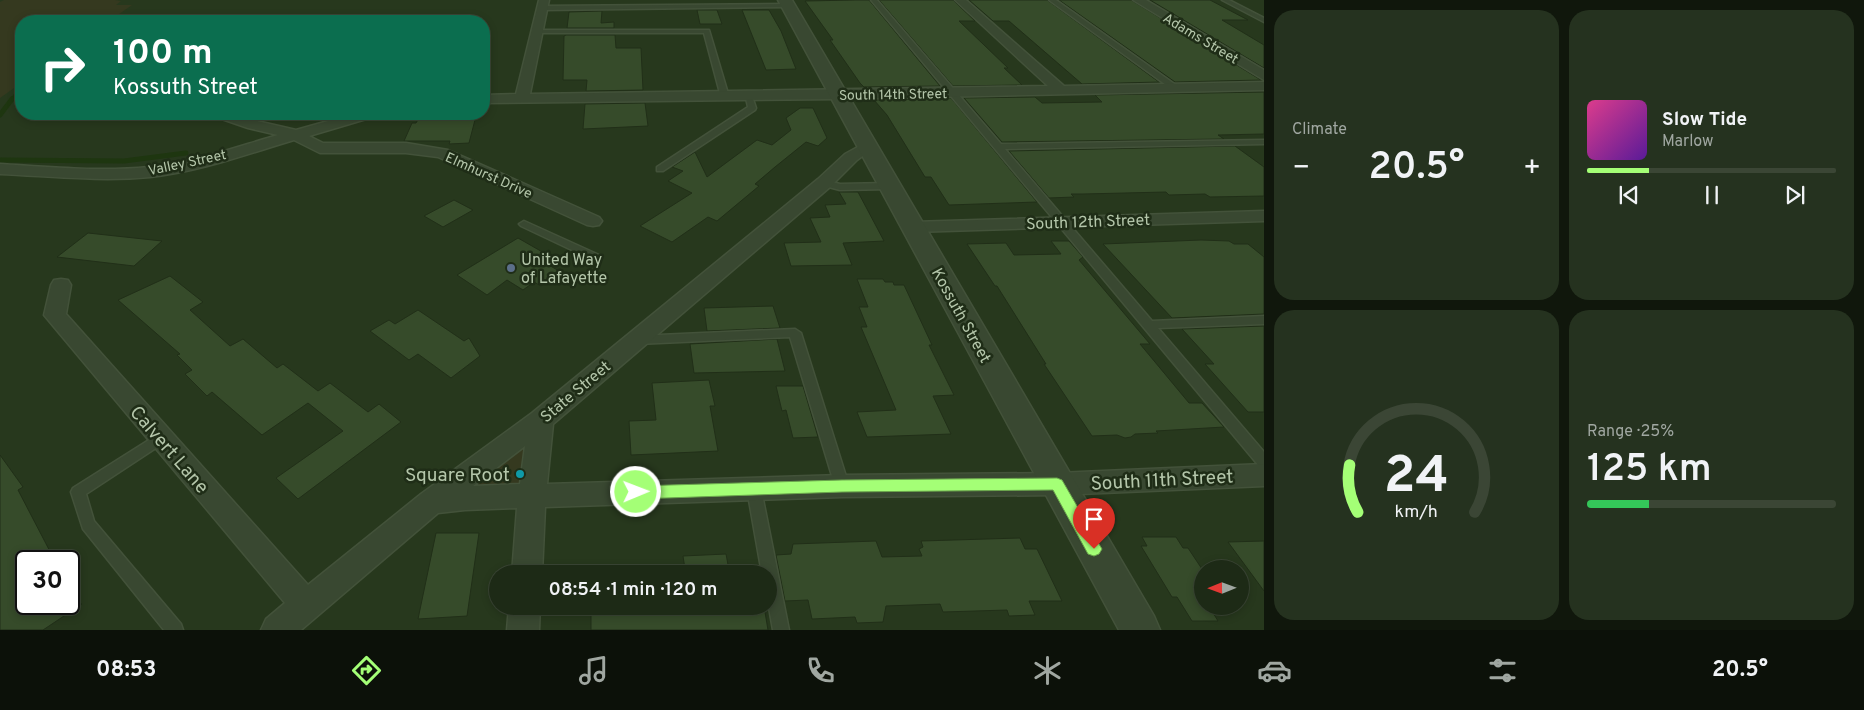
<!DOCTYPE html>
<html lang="en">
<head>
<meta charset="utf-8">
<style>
  :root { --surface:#1d2a16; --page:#25321f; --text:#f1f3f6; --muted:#a0a7a1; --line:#3b4635; --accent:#a4ff76 }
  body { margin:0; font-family:Overpass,sans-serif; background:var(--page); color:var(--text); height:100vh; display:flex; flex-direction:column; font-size:19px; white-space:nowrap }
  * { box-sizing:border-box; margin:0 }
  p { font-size:16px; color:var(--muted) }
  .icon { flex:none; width:28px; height:28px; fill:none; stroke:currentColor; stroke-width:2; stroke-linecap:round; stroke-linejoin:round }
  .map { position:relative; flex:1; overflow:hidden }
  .panel { display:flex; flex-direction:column; gap:10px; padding:10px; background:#10170c; width:600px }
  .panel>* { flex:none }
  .top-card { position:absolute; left:15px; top:15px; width:475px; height:105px; border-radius:20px; box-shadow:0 2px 8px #0003,0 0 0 1px var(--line); background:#0b6e4f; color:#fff; overflow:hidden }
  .needle { width:32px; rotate:269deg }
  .tools { position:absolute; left:1194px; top:560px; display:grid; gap:10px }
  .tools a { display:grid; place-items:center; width:55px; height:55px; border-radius:50%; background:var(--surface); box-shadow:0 2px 8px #0003,0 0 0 1px var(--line); font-size:25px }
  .speed { position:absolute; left:15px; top:550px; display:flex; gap:10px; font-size:25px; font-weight:700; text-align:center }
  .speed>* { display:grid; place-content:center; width:65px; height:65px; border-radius:50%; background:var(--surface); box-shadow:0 2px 8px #0003,0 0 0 1px var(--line); line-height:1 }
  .speed .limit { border:2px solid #111; border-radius:8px; background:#fff; color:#111 }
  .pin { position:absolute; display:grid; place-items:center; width:42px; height:42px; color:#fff; margin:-51px -21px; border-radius:50% 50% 50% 0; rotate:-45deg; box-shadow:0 0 5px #0007 }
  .pin .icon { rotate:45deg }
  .me { position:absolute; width:55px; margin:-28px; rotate:89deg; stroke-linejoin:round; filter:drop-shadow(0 0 4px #0008) }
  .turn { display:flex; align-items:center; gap:18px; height:105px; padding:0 15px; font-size:22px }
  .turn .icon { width:65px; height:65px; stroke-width:2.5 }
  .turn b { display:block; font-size:35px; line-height:42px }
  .big { font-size:38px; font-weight:600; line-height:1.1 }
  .panel .widget { flex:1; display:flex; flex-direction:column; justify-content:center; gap:8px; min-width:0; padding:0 18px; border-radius:20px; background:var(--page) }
  .panel .dial { align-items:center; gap:0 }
  .dial svg { height:130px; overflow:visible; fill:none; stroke:var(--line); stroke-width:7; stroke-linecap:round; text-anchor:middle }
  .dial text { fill:var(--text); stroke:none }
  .song { display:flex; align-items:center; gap:15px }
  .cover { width:60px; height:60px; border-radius:8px; background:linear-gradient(135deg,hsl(330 70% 55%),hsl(270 70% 35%)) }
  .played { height:5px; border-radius:2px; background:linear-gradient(90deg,var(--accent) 25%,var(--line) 25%) }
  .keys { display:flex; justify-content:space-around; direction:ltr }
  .heat { display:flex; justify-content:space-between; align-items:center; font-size:28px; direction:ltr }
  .charge { height:8px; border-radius:4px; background:linear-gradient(90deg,#34c759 25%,var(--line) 0) }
  .panel .tiles { flex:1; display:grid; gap:10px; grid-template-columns:repeat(2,1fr) }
  .trip { position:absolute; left:489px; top:565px; width:288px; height:50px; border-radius:25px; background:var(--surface); box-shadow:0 2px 8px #0003,0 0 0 1px var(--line); font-weight:600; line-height:50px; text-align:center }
  .tab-bar { display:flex; height:80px; justify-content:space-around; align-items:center; background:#0c1109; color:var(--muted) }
  .tab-bar .icon { width:35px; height:35px }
  .tab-bar .current { color:var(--accent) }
  .tab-bar b { font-size:22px; color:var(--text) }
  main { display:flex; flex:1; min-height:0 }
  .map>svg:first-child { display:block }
</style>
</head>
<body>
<main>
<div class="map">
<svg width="1264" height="630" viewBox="0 0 1264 630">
  <rect width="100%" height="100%" fill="#27381d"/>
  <g fill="#35391f">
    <path d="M 4,0 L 115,0 L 121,1 L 116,5 L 132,5 L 109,21 L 21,21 L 21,83 L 0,98 L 0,2 Z"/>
    <path d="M 541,420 L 532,496 L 431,502 Z"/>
  </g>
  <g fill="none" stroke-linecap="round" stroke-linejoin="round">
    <g stroke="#1e3610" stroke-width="4">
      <path d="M 18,31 L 21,32"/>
      <path d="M 11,101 L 21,88"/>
    </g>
    <g stroke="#1e3610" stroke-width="5">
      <path d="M 0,115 L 12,99"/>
      <path d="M 0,160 L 124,161 L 186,153"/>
    </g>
  </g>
  <g fill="#364b2a" stroke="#212f18">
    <path d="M 855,0 L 869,0 L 940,86 L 864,87 L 860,83 L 830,40 L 833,40 L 805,1 Z"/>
    <path d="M 879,0 L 953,0 L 975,21 L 959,21 L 1008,68 L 1004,68 L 1022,85 L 953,86 Z"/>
    <path d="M 969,0 L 1047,0 L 1159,82 L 1082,84 L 1009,21 L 993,21 Z"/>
    <path d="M 1059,0 L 1131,0 L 1261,80 L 1175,82 Z"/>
    <path d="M 1150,0 L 1210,0 L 1248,20 L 1222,20 L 1264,45 L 1264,68 Z"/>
    <path d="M 697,10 L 717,10 L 722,24 L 700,24 Z"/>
    <path d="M 742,10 L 769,10 L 781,31 L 796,69 L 766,70 Z"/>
    <path d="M 602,11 L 601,23 L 614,22 L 614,28 L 567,28 L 569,12 Z"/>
    <path d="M 566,35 L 615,35 L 616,48 L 641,48 L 643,90 L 586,91 L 587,80 L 563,80 L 564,36 Z"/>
    <path d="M 1264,92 L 1264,134 L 1218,135 L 1224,139 L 1002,142 L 964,98 L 1035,97 L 1042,103 L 1102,102 L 1095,95 Z"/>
    <path d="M 951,98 L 1037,202 L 949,205 L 931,177 L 925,177 L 887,115 L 874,100 Z"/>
    <path d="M 645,103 L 648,126 L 583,129 L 585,104 Z"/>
    <path d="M 800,108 L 813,108 L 827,138 L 818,146 L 806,142 L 775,167 L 755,184 L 759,186 L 717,221 L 708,217 L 672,242 L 640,226 L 692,193 L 668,181 L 683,171 L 672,167 L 695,152 L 707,177 L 757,140 L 772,145 L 791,130 L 786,118 Z"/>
    <path d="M 476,116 L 469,143 L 449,144 L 450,141 L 404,141 L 412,123 L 416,123 L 419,118 Z"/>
    <path d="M 1235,146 L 1264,167 L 1264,196 L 1210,197 L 1205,194 L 1169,195 L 1166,192 L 1083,194 L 1071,194 L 1074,197 L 1049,198 L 1009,151 Z"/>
    <path d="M 839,192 L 858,192 L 884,241 L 843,243 L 852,265 L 791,266 L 784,243 L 821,242 L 810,218 L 830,217 L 825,205 L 846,204 Z"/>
    <path d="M 454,200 L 473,210 L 443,227 L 424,216 Z"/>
    <path d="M 88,233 L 162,241 L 134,266 L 57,257 Z"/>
    <path d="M 518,238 L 553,258 L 545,263 L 561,272 L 541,286 L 534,282 L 523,290 L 507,280 L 487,295 L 457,275 Z"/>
    <path d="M 1201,240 L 1229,241 L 1234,244 L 1248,244 L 1264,257 L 1264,314 L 1172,318 L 1103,244 Z"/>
    <path d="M 1051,241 L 1069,241 L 1083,257 L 1079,260 L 1150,344 L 1140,344 L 1189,403 L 1202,403 L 1224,427 L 1156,431 L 1158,433 L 1135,434 L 1131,437 L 1125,438 L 1117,435 L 1092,436 L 1044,364 L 1046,364 L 997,286 L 995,286 L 967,244 L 1006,243 L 1014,255 L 1061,254 Z"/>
    <path d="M 170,276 L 203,302 L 190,310 L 230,346 L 243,339 L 277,368 L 283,364 L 318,391 L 330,383 L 368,412 L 379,404 L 401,422 L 298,499 L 276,478 L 343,431 L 308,403 L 262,435 L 212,392 L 207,396 L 185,374 L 192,370 L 177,355 L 180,354 L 118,300 Z"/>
    <path d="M 857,279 L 883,279 L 885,282 L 893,282 L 894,285 L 904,285 L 932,345 L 929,345 L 954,395 L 933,396 L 951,434 L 867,437 L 857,412 L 896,410 L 861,327 L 867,327 L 859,307 L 868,307 Z"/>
    <path d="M 773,306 L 780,328 L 707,331 L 704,308 Z"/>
    <path d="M 418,310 L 464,341 L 469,338 L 480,356 L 451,378 L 418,354 L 409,360 L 370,331 L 389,320 L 395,324 Z"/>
    <path d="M 1264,326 L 1264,412 L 1248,412 L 1205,364 L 1214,364 L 1182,329 Z"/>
    <path d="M 777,339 L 785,371 L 694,373 L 690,344 Z"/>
    <path d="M 709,380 L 715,406 L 710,406 L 718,451 L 631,455 L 629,421 L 656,420 L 652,383 Z"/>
    <path d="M 776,386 L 803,386 L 818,437 L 793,438 L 786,410 L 782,411 Z"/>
    <path d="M 0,455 L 23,487 L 18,490 L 55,561 L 26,561 L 26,604 L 82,604 L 43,630 L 0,630 Z"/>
    <path d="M 436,533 L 479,533 L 467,616 L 418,619 Z"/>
    <path d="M 1142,537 L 1176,537 L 1183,548 L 1188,548 L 1202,569 L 1202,606 L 1209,606 L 1218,621 L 1192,621 L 1177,597 L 1172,597 L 1141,546 L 1147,546 Z"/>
    <path d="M 1020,538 L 1025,549 L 1037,549 L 1062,601 L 1029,601 L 1035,615 L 1009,616 L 1007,610 L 943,612 L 940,604 L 886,606 L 883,622 L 857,623 L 855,617 L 812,619 L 808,600 L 785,601 L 776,555 L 791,554 L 793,544 L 876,541 L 882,557 L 922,556 L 919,549 L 923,547 L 921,541 Z"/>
    <path d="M 1264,541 L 1264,591 L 1228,542 Z"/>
    <path d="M 726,554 L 729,570 L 759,568 L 760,574 L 591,574 L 591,572 L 685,569 L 683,556 Z"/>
    <path d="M 591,606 L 764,606 L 768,630 L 591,630 Z"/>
  </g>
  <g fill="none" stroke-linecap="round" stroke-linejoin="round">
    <g stroke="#43523a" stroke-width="3">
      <g id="service">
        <path d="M 871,0 L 877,0 L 1001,144 L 1264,140 L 1264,144 L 1005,149 L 1152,321 L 1264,316 L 1264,324 L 1158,328 L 1264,452 L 1264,468 L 1259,466 Z"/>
        <path d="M 1049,0 L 1056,0 L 1180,88 L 1173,90 Z"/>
        <path d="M 1222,0 L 1229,0 L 1264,18 L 1264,22 Z"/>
        <path d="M 788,4 L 790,7 L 542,10 L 539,8 L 542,6 Z"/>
        <path d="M 538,30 L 709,30 L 729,97 L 725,99 L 721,97 L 704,33 L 536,33 L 536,31 Z"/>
        <path d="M 745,94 L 752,96 L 756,108 L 755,110 L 663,171 L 657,171 L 657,167 L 748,107 Z"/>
        <path d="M 824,180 L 840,184 L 890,183 L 894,186 L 890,189 L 840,190 L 821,185 L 821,181 Z"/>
        <path d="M 524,221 L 599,255 L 600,257 L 595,260 L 591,259 L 521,226 L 519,224 Z"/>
        <path d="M 795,329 L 801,333 L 849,486 L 847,490 L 842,492 L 837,490 L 835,486 L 790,337 L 637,344 L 631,340 L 637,336 Z"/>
        <path d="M 160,433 L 165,434 L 167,438 L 165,442 L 86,494 L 94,521 L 181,624 L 183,630 L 164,630 L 83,529 L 71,492 L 73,488 Z"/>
        <path d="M 754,483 L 759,485 L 761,489 L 789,630 L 773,630 L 768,602 L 768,574 L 762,574 L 747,489 L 749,485 Z"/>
      </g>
    </g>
    <g stroke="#43523a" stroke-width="3">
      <g id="minor">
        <path d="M 539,0 L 549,0 L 530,94 L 1048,86 L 955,0 L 966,0 L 1064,86 L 1264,82 L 1264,90 L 838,99 L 484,103 L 484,95 L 516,94 Z"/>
        <path d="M 1133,0 L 1146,0 L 1264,70 L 1264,80 Z"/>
        <path d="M 214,114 L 234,114 L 257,121 L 296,130 L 353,114 L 375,114 L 373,117 L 309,136 L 323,143 L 406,143 L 448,150 L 599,217 L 602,221 L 599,225 L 593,226 L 587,225 L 438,157 L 406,153 L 320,153 L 294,140 C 247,154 199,172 150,177 C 100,182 49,176 0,174 L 0,164 C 49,167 99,172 149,167 C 193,163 236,147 278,135 L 248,128 L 216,117 Z"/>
        <path d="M 867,142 L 873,144 L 875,147 L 857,160 L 830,187 L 553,424 L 547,484 L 842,475 L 1057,473 L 1264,464 L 1264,486 L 1057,495 L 842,497 L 545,507 L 542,574 L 512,574 L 517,508 L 465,510 L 438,513 L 301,630 L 261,630 L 266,619 L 285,603 L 44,315 L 51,285 L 54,280 L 61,279 L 68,280 L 71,285 L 66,314 L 308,585 L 421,494 L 532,413 L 818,179 L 845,154 ZM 525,446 L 520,484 L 473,486 Z"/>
        <path d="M 1264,211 L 1264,221 L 913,232 L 907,231 L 904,227 L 907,223 L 913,222 Z"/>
        <path d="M 509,606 L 540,606 L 539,630 L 507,630 Z"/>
      </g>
    </g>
    <g stroke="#43523a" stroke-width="3">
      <path id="tertiary" d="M 778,0 L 792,0 L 1154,616 L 1160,630 L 1119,630 Z"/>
    </g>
    <use href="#service" fill="#394831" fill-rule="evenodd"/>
    <use href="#minor" fill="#394831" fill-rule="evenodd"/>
    <use href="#tertiary" fill="#394831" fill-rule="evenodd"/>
  </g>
  <path fill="#a4ff76" stroke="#6ba64d" d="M 1057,478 L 1062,480 L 1099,544 L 1102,549 L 1099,554 L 1094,556 L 1088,554 L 1053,490 L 842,492 L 636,499 L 631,497 L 629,492 L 631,488 L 636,486 L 842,480 Z"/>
  <circle fill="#5c6f8a" stroke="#1f2d17" stroke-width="2" cx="511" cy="268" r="5"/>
  <circle fill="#0f9aa8" stroke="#1f2d17" stroke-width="2" cx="520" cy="474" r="5"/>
  <g text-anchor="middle" stroke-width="5" stroke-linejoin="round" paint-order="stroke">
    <g font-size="14" fill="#b4c6aa" stroke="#1f2d17">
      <text transform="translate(1201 38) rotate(31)" y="5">Adams Street</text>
      <text transform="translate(893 94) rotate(-1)" y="5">South 14th Street</text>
      <text transform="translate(187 162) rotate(-12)" y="5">Valley Street</text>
      <text transform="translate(489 175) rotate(24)" y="5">Elmhurst Drive</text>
    </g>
    <g font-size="16" fill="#b4c6aa" stroke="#1f2d17">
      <text transform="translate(1088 221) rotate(-2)" y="6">South 12th Street</text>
      <text transform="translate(962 315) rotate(61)" y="6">Kossuth Street</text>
      <text transform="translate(575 391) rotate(-40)" y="6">State Street</text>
    </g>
    <g font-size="16" fill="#b4c6aa" stroke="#1f2d17" text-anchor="start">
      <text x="521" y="265">United Way<tspan x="521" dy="18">of Lafayette</tspan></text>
    </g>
    <g font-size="19" fill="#b4c6aa" stroke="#1f2d17">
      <text transform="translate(170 449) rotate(49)" y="7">Calvert Lane</text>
      <text transform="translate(1162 479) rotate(-3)" y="7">South 11th Street</text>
    </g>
    <g font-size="19" fill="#b4c6aa" stroke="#1f2d17" text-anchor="end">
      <text x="510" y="481">Square Root</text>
    </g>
  </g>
</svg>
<div class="tools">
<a><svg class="needle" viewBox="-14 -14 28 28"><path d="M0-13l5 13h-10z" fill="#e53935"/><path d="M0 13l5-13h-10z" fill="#a0a7a1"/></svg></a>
</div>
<div class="speed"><div class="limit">30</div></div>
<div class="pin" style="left:1094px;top:549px;background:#d93025"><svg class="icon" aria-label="arrive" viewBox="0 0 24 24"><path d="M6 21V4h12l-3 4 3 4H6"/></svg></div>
<svg class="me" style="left:636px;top:492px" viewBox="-20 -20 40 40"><circle r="17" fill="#a4ff76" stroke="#fff" stroke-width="3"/><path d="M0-11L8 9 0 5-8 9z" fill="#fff"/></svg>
<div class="trip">08:54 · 1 min · 120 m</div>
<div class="top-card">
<div class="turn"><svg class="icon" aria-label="right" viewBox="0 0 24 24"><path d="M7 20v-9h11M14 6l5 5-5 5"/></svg><div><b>100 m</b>Kossuth Street</div></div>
</div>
</div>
<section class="panel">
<div class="tiles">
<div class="widget"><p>Climate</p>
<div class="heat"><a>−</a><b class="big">20.5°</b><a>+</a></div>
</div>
<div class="widget">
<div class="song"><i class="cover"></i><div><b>Slow Tide</b><p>Marlow</p></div></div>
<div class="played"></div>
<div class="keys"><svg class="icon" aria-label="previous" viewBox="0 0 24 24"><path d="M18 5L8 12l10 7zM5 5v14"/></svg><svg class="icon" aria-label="pause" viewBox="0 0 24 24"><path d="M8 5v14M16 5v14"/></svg><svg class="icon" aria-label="next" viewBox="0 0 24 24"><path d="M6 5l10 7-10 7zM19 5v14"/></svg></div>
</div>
<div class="widget dial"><svg viewBox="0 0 100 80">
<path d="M14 69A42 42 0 1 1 86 69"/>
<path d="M14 69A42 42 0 0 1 9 40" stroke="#a4ff76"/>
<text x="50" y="56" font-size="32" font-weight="700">24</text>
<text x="50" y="72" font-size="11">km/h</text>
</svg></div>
<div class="widget"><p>Range · 25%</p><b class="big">125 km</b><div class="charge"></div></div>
</div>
</section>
</main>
<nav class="tab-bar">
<b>08:53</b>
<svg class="icon current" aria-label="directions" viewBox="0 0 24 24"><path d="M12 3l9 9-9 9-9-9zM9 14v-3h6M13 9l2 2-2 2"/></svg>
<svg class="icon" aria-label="music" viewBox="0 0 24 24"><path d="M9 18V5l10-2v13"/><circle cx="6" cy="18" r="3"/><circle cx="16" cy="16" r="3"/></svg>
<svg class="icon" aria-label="phone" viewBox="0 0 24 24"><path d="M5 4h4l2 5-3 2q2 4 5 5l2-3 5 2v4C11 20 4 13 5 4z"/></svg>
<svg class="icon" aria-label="climate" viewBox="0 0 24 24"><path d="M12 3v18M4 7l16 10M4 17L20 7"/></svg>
<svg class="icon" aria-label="car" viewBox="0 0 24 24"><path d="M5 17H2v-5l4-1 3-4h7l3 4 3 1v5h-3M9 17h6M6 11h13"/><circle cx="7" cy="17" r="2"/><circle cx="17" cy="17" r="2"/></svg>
<svg class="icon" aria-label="filters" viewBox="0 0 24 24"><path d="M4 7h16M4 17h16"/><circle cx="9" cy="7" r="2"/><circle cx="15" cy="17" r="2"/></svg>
<b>20.5°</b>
</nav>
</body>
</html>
